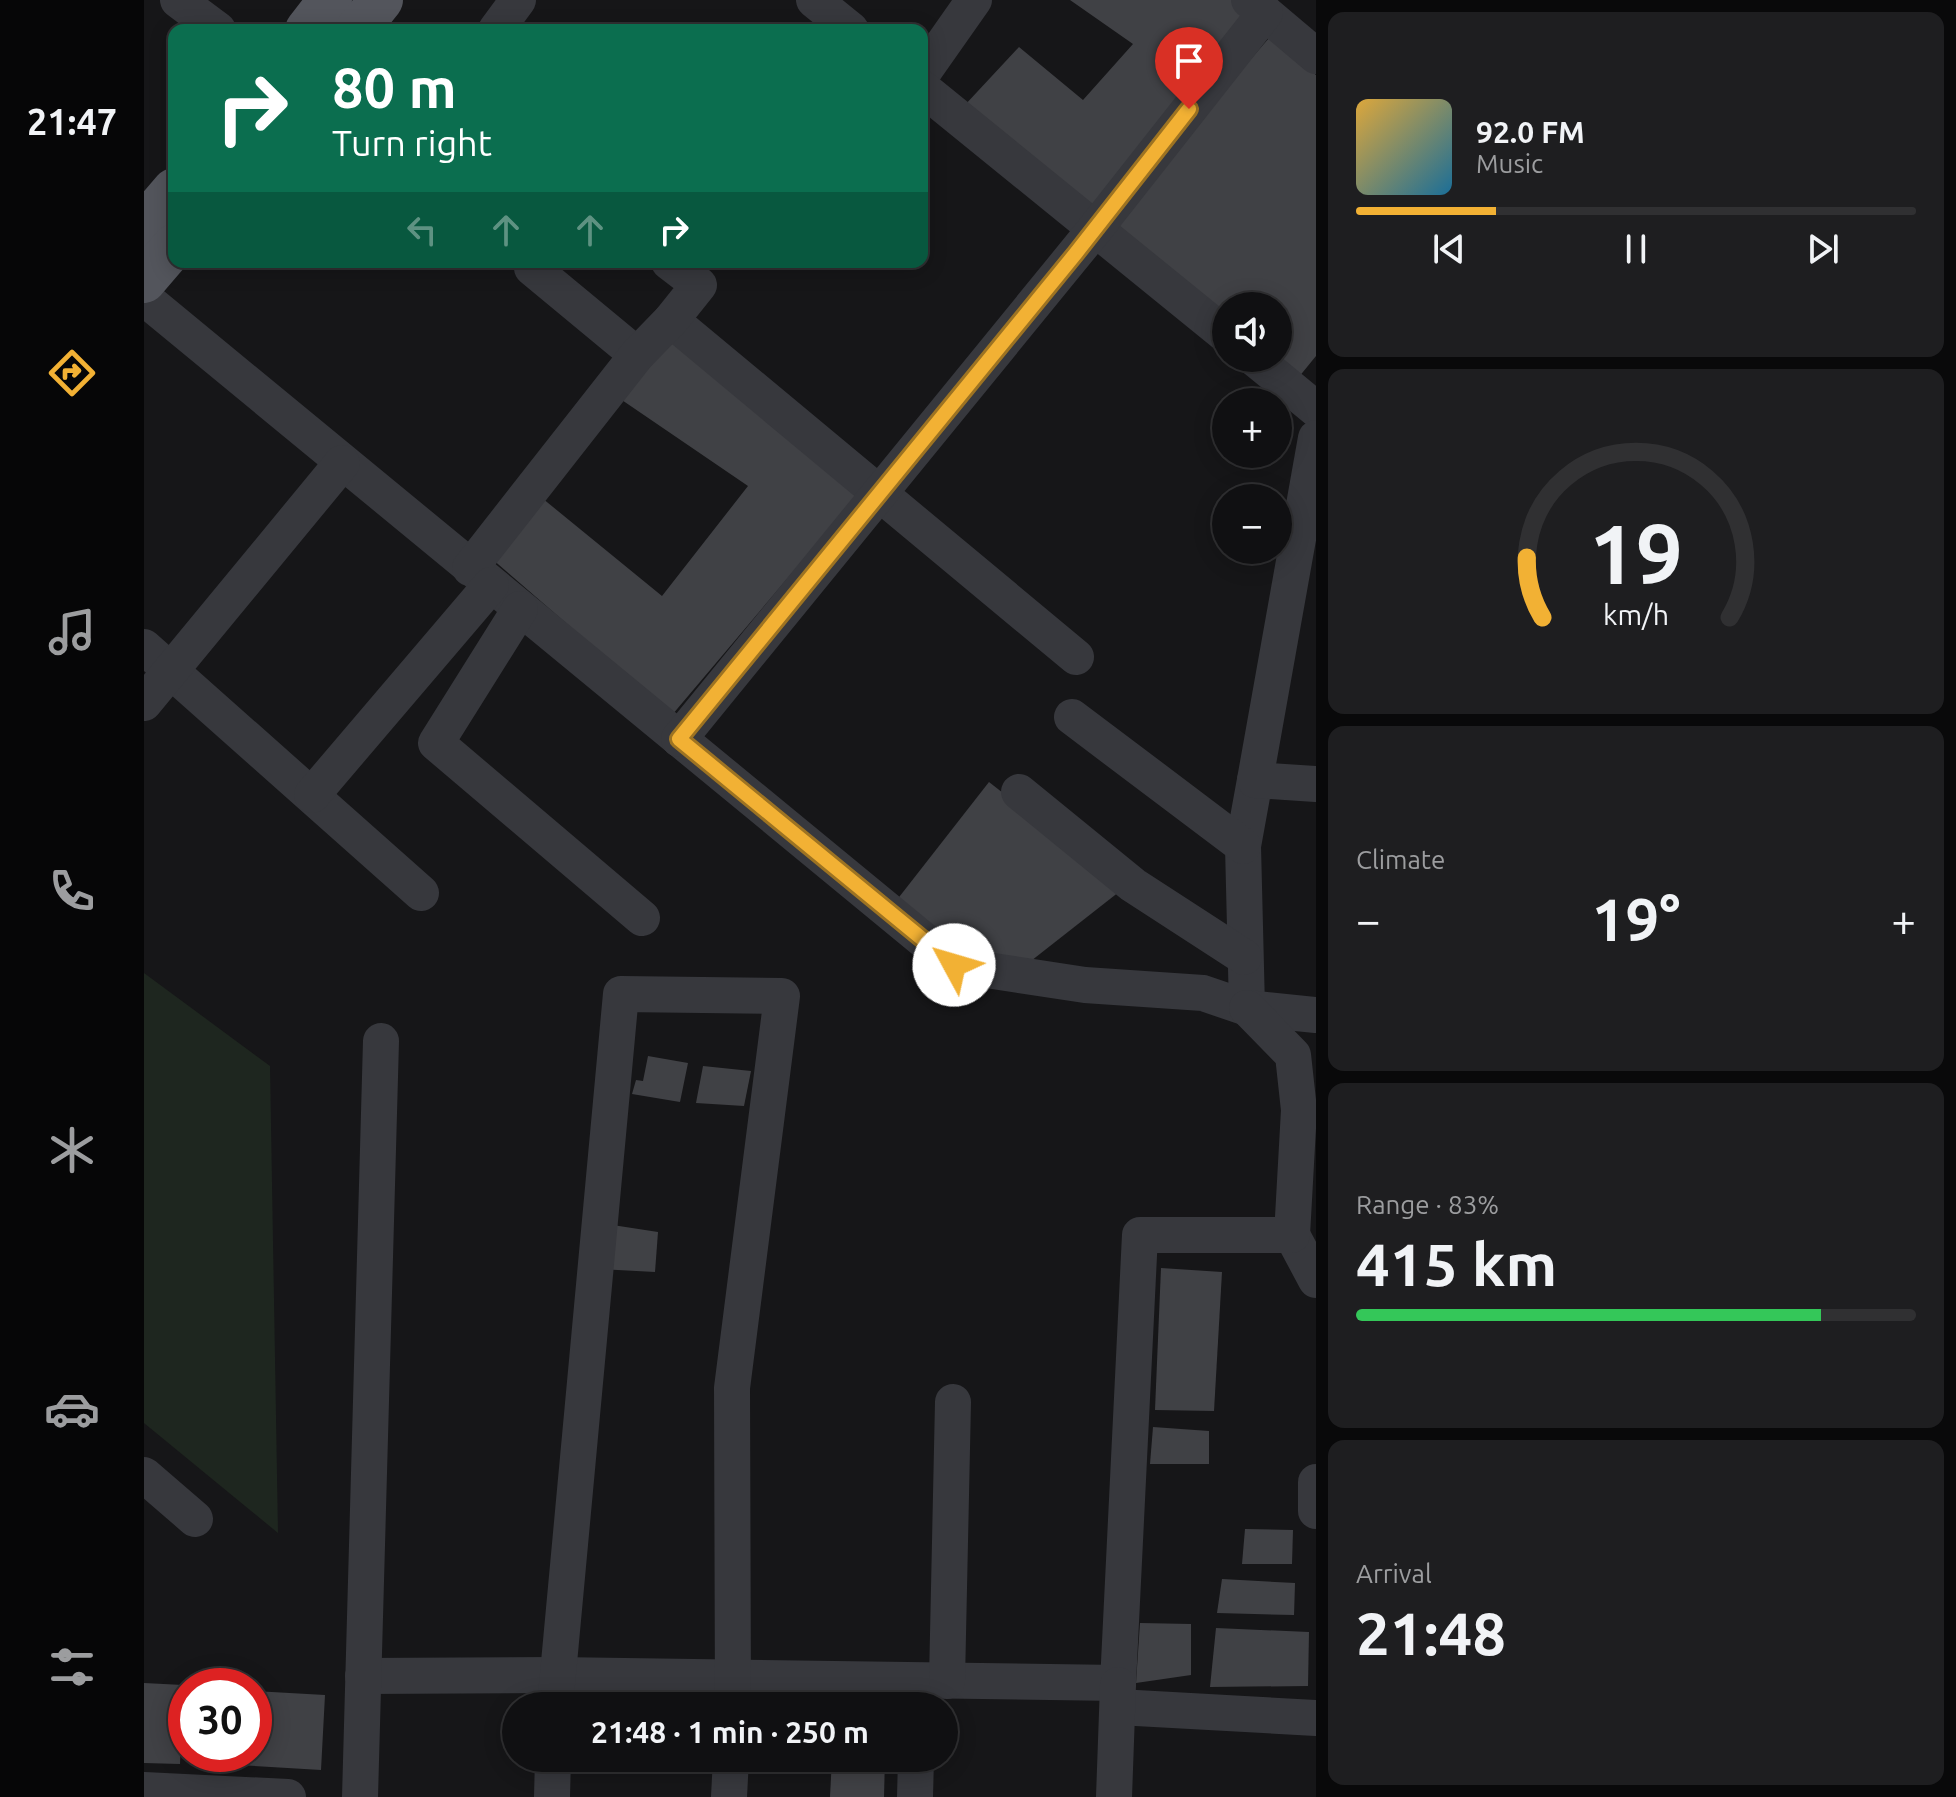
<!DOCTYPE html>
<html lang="en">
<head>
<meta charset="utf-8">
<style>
  :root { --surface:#101012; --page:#1e1e20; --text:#f1f3f6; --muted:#9c9d9f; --line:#303032; --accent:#f2b134 }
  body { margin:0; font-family:Ubuntu,sans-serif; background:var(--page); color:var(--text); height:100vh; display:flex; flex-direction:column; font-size:30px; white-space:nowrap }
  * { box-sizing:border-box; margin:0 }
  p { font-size:26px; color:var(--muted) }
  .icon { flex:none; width:44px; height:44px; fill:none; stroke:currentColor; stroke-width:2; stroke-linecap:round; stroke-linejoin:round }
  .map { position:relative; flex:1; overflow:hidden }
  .sheet { display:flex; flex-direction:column; gap:12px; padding:12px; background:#09090a; width:640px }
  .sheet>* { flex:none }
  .top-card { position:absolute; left:24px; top:24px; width:760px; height:244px; border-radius:16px; box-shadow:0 4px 20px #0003,0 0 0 2px var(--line); background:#0b6e4f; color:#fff; overflow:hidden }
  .tools { position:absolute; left:1068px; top:292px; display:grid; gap:16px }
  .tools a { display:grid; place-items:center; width:80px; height:80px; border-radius:50%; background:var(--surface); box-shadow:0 4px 20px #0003,0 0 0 2px var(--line); font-size:40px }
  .speed { position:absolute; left:24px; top:1668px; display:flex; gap:16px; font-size:40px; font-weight:700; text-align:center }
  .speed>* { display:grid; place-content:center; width:104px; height:104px; border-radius:50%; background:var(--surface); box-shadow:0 4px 20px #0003,0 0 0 2px var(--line); line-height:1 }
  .speed .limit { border:12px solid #d22; background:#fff; color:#111 }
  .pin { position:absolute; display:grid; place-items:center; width:68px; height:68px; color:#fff; margin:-82px -34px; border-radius:50% 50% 50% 0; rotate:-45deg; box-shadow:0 0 8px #0007 }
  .pin .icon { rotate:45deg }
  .me { position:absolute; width:88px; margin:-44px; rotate:309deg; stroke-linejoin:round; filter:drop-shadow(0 0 6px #0008) }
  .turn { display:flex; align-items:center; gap:28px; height:168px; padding:0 32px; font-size:36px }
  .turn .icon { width:104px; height:104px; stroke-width:2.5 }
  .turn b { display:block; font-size:56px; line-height:68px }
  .lanes { display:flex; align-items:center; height:76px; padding:0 32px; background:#0003; justify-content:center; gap:40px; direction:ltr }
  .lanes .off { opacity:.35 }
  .big { font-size:60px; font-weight:700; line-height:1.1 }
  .sheet .tile { flex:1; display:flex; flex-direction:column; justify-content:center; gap:12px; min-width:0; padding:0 28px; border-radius:16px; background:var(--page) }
  .sheet .dial { align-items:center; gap:0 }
  .dial svg { height:208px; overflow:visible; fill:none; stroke:var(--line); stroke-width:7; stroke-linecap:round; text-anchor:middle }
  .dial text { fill:var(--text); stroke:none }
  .song { display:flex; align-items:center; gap:24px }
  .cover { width:96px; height:96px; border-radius:12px; background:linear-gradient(135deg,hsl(40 70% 55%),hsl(200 70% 35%)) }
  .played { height:8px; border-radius:4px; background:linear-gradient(90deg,var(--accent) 25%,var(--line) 25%) }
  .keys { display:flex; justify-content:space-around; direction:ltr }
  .heat { display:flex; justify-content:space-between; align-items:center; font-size:44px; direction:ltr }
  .charge { height:12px; border-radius:6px; background:linear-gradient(90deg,#34c759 83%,var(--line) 0) }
  .trip { position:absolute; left:358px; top:1692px; width:456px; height:80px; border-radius:40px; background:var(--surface); box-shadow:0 4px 20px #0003,0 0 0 2px var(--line); font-weight:700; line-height:80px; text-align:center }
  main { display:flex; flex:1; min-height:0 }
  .dock { display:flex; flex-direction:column; width:144px; justify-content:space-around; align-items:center; background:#060607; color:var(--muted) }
  .dock .icon { width:56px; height:56px }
  .dock .current { color:var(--accent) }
  .dock b { font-size:36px; color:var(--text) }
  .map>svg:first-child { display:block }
</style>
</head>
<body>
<main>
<nav class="dock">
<b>21:47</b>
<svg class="icon current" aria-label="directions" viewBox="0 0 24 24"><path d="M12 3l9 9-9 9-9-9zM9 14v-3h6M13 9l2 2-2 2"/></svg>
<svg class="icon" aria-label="music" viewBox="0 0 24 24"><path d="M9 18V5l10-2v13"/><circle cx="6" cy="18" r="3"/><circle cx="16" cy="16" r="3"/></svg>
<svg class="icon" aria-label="phone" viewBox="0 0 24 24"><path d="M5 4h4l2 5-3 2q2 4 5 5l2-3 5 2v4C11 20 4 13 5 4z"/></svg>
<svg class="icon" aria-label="climate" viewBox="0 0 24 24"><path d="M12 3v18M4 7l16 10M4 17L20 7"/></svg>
<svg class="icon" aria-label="car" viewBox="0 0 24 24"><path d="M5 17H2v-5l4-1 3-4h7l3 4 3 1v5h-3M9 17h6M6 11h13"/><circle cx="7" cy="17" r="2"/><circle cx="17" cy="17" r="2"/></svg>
<svg class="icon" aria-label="filters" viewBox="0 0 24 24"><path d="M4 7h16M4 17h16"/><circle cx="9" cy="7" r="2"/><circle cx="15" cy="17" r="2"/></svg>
</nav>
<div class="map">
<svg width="1172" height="1797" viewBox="0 0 1172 1797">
  <rect width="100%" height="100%" fill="#161618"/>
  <path fill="#1e261f" d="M 0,973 L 126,1066 L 134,1533 L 0,1423 Z"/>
  <g fill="#404145">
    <path d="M 926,0 L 1087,0 L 1109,15 L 949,219 L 820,106 L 875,47 L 939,100 L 989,44 Z"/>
    <path d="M 1125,38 L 1172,75 L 1172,356 L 1150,383 L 1134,358 L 1134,306 L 1082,306 L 1082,326 L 962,227 Z"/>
    <path d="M 530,332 L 720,488 L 528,715 L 347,558 L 398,498 L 518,596 L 604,486 L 472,396 Z"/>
    <path d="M 845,782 L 980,888 L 878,968 L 812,953 L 752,901 Z"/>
    <path d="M 504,1056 L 544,1063 L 536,1102 L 488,1094 L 492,1080 L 499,1081 Z"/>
    <path d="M 559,1066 L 607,1071 L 600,1106 L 552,1103 Z"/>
    <path d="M 462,1224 L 514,1232 L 511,1272 L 455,1269 Z"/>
    <path d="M 1017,1268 L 1078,1272 L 1070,1411 L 1011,1410 Z"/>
    <path d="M 1009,1427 L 1065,1431 L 1065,1464 L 1006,1464 Z"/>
    <path d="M 1101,1529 L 1149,1530 L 1148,1564 L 1098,1564 Z"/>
    <path d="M 1078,1579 L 1151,1583 L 1150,1615 L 1073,1613 Z"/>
    <path d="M 996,1623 L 1047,1624 L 1047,1675 L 992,1683 Z"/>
    <path d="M 1072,1628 L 1165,1632 L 1164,1686 L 1066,1687 Z"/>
    <path d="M 0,1683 L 39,1685 L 36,1764 L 0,1763 Z"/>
    <path d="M 110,1691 L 181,1695 L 177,1770 L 77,1764 L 78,1754 L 110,1754 Z"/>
    <path d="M 501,1758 L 549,1758 L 549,1767 L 501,1769 Z"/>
    <path d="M 688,1758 L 741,1758 L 740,1797 L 686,1797 Z"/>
  </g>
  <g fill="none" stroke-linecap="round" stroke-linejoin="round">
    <g stroke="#37383d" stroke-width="36">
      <path d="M 34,0 L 74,30"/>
      <path d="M 670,0 L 707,30"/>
      <path d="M 1121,13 L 1172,56"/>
      <path d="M 352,30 L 374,0"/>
      <path d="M 778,74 L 830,0"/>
      <path d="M 778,88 L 1082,335"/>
      <path d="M 393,262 L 388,268 L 493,355"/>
      <path d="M 0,298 L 810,965 L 941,985 L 1059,993 L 1103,1008 L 1099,846 L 1111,780"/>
      <path d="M 527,320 L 932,657"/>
      <path d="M 1110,358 L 1172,409"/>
      <path d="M 1172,438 L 1111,780 L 1172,784"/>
      <path d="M 326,568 L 493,355 L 527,320 L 555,285 L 525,262"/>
      <path d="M 376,609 L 292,743 L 498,918"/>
      <path d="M 0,647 L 277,893"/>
      <path d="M 0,703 L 198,463"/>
      <path d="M 928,717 L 1099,846"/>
      <path d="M 535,739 L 951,229 L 1121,13 L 1105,0"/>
      <path d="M 875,792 L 989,885 L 1100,957"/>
      <path d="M 168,795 L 347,585"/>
      <path d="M 1103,1008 L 1172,1015"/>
      <path d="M 1148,1235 L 1172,1280"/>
      <path d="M 0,1475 L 51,1519"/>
      <path d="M 1172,1482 L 1172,1511"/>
      <path d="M 219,1676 L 412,1675 L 974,1683 L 996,1235 L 1148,1235 L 1155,1110 L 1149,1055 L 1103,1008"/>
      <path d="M 803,1681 L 809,1402"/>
      <path d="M 411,1706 L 477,994 L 638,996 L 588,1388 L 589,1706"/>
      <path d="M 974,1707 L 1172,1718"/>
      <path d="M 0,1790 L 144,1797"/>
      <path d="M 216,1797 L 237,1041"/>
      <path d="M 408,1797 L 409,1758"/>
      <path d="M 585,1797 L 587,1758"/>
      <path d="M 771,1797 L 772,1758"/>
      <path d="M 970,1797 L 974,1685"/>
    </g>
    <g stroke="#53555c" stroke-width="44">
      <path d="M 163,30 L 186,0"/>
      <path d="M 213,30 L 237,0"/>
      <path d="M 0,225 L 30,190"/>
      <path d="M 0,281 L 30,246"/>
    </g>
  </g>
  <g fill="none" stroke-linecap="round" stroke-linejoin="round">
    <g stroke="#9d7322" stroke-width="20">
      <path id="route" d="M 810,965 L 535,739 L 932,253 L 1045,109"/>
    </g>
    <use href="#route" stroke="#f2b134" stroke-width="14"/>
  </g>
</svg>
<div class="tools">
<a><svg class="icon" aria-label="sound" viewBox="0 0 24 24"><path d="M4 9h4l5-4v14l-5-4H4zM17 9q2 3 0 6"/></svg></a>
<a>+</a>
<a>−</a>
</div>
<div class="speed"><div class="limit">30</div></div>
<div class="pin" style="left:1045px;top:109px;background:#d93025"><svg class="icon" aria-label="arrive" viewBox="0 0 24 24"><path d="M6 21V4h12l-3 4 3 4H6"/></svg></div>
<svg class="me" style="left:810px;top:965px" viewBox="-20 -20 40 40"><circle r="19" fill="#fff"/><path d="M0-13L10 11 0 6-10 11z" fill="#f2b134"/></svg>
<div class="trip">21:48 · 1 min · 250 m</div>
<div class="top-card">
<div class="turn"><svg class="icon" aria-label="right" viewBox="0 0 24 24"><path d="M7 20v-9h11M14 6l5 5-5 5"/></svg><div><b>80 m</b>Turn right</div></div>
<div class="lanes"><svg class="icon off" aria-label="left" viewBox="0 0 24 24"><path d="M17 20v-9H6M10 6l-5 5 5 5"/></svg><svg class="icon off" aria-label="ahead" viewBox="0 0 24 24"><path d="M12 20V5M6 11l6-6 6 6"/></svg><svg class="icon off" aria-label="ahead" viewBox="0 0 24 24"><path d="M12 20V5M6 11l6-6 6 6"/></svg><svg class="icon" aria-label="right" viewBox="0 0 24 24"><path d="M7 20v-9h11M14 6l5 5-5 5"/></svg></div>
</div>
</div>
<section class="sheet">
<div class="tile">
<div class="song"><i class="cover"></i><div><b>92.0 FM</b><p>Music</p></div></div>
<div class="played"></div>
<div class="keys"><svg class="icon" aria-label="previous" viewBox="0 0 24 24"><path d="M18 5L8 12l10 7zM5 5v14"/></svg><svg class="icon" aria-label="pause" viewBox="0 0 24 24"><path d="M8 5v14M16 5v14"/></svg><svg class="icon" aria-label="next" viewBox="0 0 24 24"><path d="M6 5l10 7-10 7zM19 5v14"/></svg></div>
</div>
<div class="tile dial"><svg viewBox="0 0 100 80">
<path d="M14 69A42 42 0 1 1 86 69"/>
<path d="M14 69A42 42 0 0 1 8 46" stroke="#f2b134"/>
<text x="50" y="56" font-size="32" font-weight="700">19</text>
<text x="50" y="72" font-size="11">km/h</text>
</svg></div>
<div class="tile"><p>Climate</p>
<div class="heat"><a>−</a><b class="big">19°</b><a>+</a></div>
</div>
<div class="tile"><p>Range · 83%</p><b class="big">415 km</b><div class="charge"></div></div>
<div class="tile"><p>Arrival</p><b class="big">21:48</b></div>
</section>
</main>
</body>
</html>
